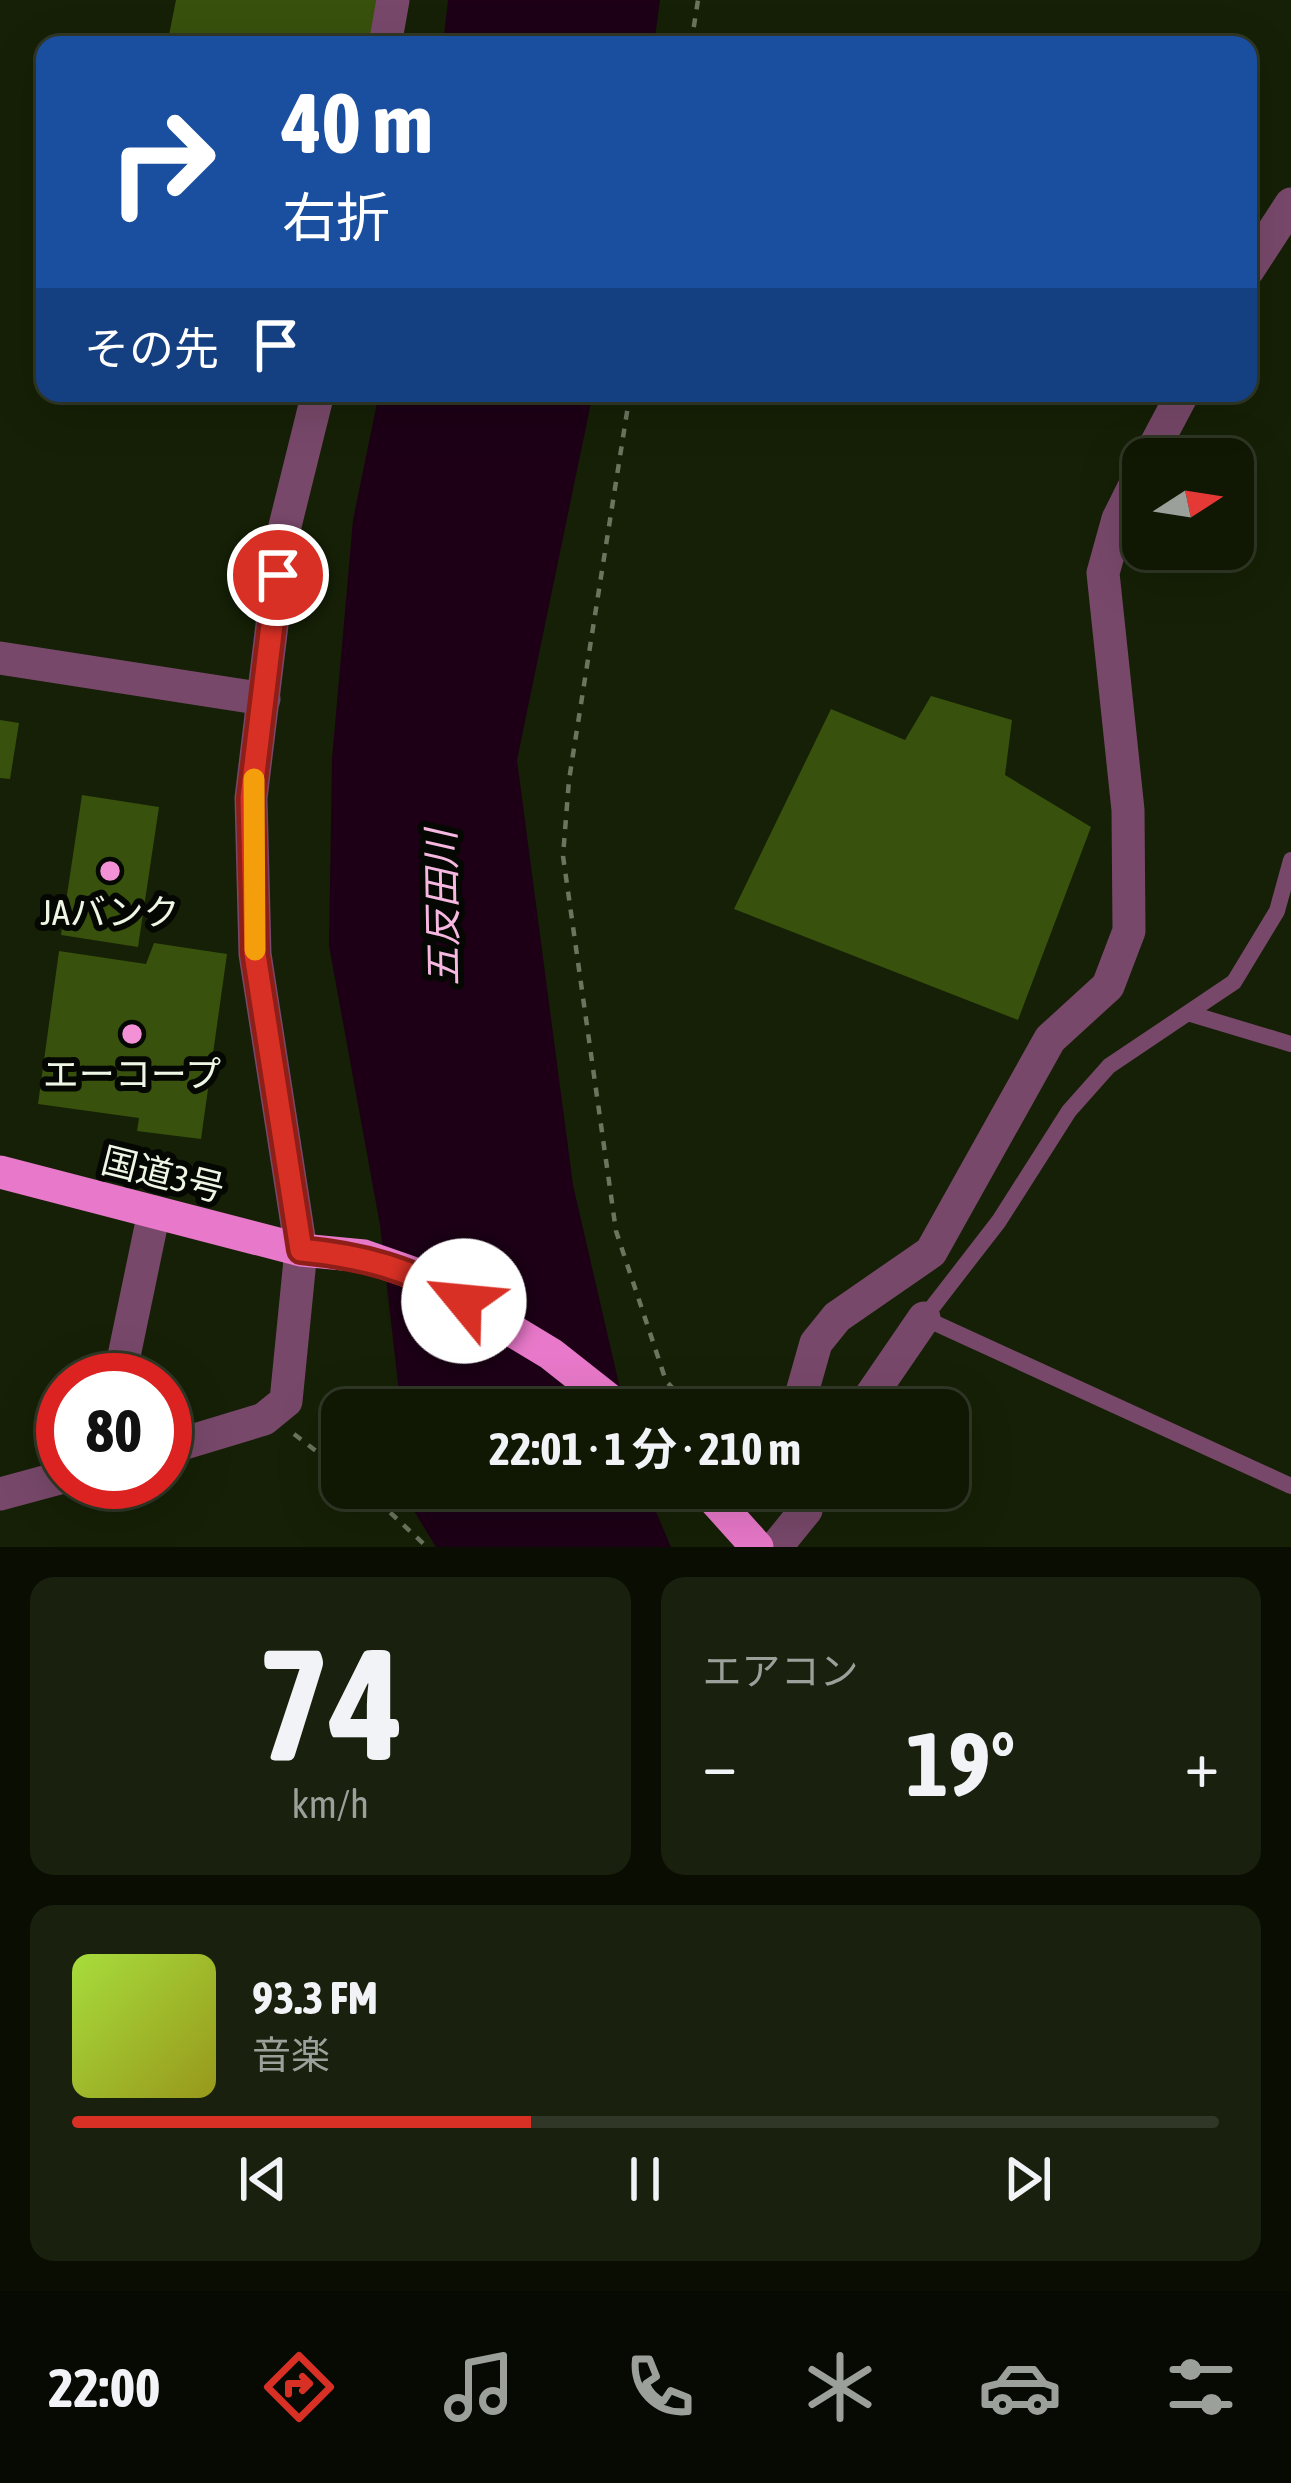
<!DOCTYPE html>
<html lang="ja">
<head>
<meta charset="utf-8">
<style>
  :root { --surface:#101804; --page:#19210e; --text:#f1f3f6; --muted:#9ca09a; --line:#303726; --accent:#d93025 }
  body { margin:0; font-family:"Asap Condensed","Noto Sans JP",sans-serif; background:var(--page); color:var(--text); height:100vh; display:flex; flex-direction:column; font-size:45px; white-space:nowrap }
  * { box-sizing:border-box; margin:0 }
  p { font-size:39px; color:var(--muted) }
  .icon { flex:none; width:66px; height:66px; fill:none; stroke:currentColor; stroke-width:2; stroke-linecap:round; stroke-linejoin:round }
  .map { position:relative; height:1547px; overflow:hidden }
  .drawer { display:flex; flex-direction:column; gap:30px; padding:30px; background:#090d02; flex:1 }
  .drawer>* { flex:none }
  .hud { position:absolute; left:36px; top:36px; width:1221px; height:366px; border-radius:24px; box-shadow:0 12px 48px #0002,0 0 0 3px var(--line); background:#1a4fa0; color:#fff; overflow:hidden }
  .needle { width:78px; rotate:78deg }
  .controls { position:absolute; left:1122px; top:438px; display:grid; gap:24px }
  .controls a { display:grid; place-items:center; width:132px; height:132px; border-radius:24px; background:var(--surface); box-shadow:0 12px 48px #0002,0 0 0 3px var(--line); font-size:60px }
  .speed { position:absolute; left:36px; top:1353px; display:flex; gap:24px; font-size:60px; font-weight:700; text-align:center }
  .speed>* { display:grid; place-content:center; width:156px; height:156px; border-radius:50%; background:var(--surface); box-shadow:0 12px 48px #0002,0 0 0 3px var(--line); line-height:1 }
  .speed .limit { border:18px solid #d22; background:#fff; color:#111 }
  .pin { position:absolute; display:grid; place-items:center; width:102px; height:102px; color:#fff; margin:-51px; border:6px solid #fff; border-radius:50%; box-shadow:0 3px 12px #0007 }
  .me { position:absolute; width:132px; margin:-66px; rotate:298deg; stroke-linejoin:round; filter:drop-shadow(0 0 9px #0008) }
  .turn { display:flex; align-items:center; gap:42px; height:252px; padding:0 48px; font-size:54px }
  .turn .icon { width:156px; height:156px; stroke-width:2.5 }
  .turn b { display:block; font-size:84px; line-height:102px }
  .then { display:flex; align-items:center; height:114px; padding:0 48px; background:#0003; gap:24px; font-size:45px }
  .big { font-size:90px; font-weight:700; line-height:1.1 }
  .drawer .widget { flex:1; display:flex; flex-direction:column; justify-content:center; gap:18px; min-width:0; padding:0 42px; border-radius:24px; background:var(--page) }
  .drawer .dial { align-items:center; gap:0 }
  .dial b { font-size:156px; line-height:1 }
  .song { display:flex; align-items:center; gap:36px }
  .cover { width:144px; height:144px; border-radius:18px; background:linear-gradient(135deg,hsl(80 70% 55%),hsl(60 70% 35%)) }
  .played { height:12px; border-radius:6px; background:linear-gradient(90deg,var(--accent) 40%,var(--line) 40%) }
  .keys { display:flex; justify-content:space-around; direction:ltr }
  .heat { display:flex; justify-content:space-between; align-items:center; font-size:66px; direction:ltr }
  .drawer .tiles { flex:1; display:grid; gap:30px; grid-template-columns:1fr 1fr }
  .widget:last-child { grid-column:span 2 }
  .trip { position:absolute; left:321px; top:1389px; width:648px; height:120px; border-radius:24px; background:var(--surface); box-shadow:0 12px 48px #0002,0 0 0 3px var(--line); font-weight:700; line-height:120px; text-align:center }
  .tab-bar { display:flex; height:192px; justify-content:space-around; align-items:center; background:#060a02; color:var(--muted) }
  .tab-bar .icon { width:84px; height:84px }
  .tab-bar .selected { color:var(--accent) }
  .tab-bar b { font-size:54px; color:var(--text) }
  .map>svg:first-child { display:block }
</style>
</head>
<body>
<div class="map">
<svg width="1291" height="1547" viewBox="0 0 1291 1547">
  <rect width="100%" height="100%" fill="#152006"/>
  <g fill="#1d0016">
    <path d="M 448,0 L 660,0 L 654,45 L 443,45 Z"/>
    <path d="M 379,393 L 593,393 L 517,760 L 573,1185 L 625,1410 L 401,1410 L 380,1225 L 329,946 L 332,759 L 353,520 Z"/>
    <path d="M 411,1488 L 646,1488 L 671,1547 L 436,1547 L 414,1511 Z"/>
  </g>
  <g fill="#38510c">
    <path d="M 176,0 L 384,0 L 374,45 L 167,45 Z"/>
    <path d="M 931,696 L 1012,720 L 1005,775 L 1091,827 L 1018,1020 L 734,909 L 831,709 L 905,740 Z"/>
    <path d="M 0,720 L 19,723 L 10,779 L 0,778 Z"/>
    <path d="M 82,795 L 159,807 L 138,947 L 61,935 Z"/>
    <path d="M 154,943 L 227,954 L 201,1139 L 137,1131 L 139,1118 L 38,1104 L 59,951 L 146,964 Z"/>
  </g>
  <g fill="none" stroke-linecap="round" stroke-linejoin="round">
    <g stroke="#6a745e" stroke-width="4.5" stroke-dasharray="9 9" stroke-linecap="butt">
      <path d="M 691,45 L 698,0"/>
      <path d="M 630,393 L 569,780 L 563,856 L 616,1231 L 666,1381 L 693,1410"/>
      <path d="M 294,1434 L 342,1471"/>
      <path d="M 364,1488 L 427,1547"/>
    </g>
    <g stroke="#78486a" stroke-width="16">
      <path d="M 1291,860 L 1277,911 L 1234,982 L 1109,1066 L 1069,1111 L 999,1221 L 924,1318 L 1291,1486"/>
      <path d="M 1191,1014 L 1291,1044"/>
    </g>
    <g stroke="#78486a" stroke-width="33">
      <path d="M 385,45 L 393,0"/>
      <path d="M 0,658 L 264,699"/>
      <path d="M 119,1380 L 154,1212"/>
      <path d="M 861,1410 L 924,1318"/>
      <path d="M 165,1449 L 264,1419 L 286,1401 L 301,1250 L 255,954 L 251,798 L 283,534 L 318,393"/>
      <path d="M 0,1494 L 63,1477"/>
    </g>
    <g stroke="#78486a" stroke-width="33">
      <path d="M 1248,270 L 1291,204"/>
      <path d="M 1148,459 L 1183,393"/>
      <path d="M 797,1410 L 816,1343 L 837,1317 L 931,1252 L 1050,1039 L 1108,986 L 1129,931 L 1128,810 L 1103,573 L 1118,519 L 1143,469"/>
      <path d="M 776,1547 L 806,1510 L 802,1488"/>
    </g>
    <g stroke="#e878c9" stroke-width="33">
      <path d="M 0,1172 L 301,1250 L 364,1256 L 424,1277 L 551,1354 L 622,1410"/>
      <path d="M 704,1488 L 757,1547"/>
    </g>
  </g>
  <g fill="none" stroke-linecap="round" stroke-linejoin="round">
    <g stroke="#8d1f18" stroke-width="30">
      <path id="route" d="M 278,575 L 251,798 L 255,954 L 301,1250 C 363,1256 411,1269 464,1301"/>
    </g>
    <use href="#route" stroke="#d93025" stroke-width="21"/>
    <path stroke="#f59e0b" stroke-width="21" d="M 254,779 L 255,950"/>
  </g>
  <g fill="#f391d6" stroke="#050802" stroke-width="4.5">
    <circle cx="110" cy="871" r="12"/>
    <circle cx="132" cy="1034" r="12"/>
  </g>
  <g text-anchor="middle" stroke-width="12" stroke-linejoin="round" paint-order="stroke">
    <g font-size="36" fill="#eef6e5" stroke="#050802">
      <text x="110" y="925">JAバンク</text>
      <text x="132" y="1087">エーコープ</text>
    </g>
    <g font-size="36" fill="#eef6e5" stroke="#050802">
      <text transform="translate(163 1174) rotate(14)" y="13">国道3号</text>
    </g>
    <g font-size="39" font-style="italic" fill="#f6b7e1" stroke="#050802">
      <text transform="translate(442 908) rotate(-91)" y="14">五反田川</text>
    </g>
  </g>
</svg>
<div class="controls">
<a><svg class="needle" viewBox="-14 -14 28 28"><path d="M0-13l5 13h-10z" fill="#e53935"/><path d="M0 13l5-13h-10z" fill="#9ca09a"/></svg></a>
</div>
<div class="speed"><div class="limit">80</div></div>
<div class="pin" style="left:278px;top:575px;background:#d93025"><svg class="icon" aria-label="arrive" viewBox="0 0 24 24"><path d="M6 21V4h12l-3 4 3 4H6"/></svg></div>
<svg class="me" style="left:464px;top:1301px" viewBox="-20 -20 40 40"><circle r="19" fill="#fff"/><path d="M0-13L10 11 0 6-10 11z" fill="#d93025"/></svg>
<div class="trip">22:01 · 1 分 · 210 m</div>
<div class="hud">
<div class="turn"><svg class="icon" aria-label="right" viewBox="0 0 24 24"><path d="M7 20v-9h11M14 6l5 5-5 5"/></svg><div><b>40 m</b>右折</div></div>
<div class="then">その先<svg class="icon" aria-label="arrive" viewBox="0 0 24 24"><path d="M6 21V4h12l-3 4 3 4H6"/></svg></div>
</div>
</div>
<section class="drawer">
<div class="tiles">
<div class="widget dial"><b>74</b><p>km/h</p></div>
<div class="widget"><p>エアコン</p>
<div class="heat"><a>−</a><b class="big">19°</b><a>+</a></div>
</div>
<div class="widget">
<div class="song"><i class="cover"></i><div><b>93.3 FM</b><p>音楽</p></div></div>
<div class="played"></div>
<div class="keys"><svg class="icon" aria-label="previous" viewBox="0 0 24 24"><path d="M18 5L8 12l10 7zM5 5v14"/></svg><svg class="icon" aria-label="pause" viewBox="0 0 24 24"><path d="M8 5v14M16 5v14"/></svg><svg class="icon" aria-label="next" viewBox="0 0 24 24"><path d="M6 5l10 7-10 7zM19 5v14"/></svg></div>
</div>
</div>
</section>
<nav class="tab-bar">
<b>22:00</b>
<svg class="icon selected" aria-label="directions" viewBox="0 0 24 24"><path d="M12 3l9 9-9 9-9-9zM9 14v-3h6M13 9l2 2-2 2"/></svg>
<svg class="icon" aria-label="music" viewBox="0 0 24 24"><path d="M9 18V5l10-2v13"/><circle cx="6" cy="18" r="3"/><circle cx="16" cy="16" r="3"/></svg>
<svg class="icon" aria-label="phone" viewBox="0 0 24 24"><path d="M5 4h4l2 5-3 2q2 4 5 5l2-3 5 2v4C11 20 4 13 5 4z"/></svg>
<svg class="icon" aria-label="climate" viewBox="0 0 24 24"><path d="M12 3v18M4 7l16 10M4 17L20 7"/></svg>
<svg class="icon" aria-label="car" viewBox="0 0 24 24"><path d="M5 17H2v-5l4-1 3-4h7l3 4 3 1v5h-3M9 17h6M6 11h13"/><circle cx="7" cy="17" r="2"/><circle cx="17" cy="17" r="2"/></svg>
<svg class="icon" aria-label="filters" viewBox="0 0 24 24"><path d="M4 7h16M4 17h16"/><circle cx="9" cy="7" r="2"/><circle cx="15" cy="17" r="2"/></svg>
</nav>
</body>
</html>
